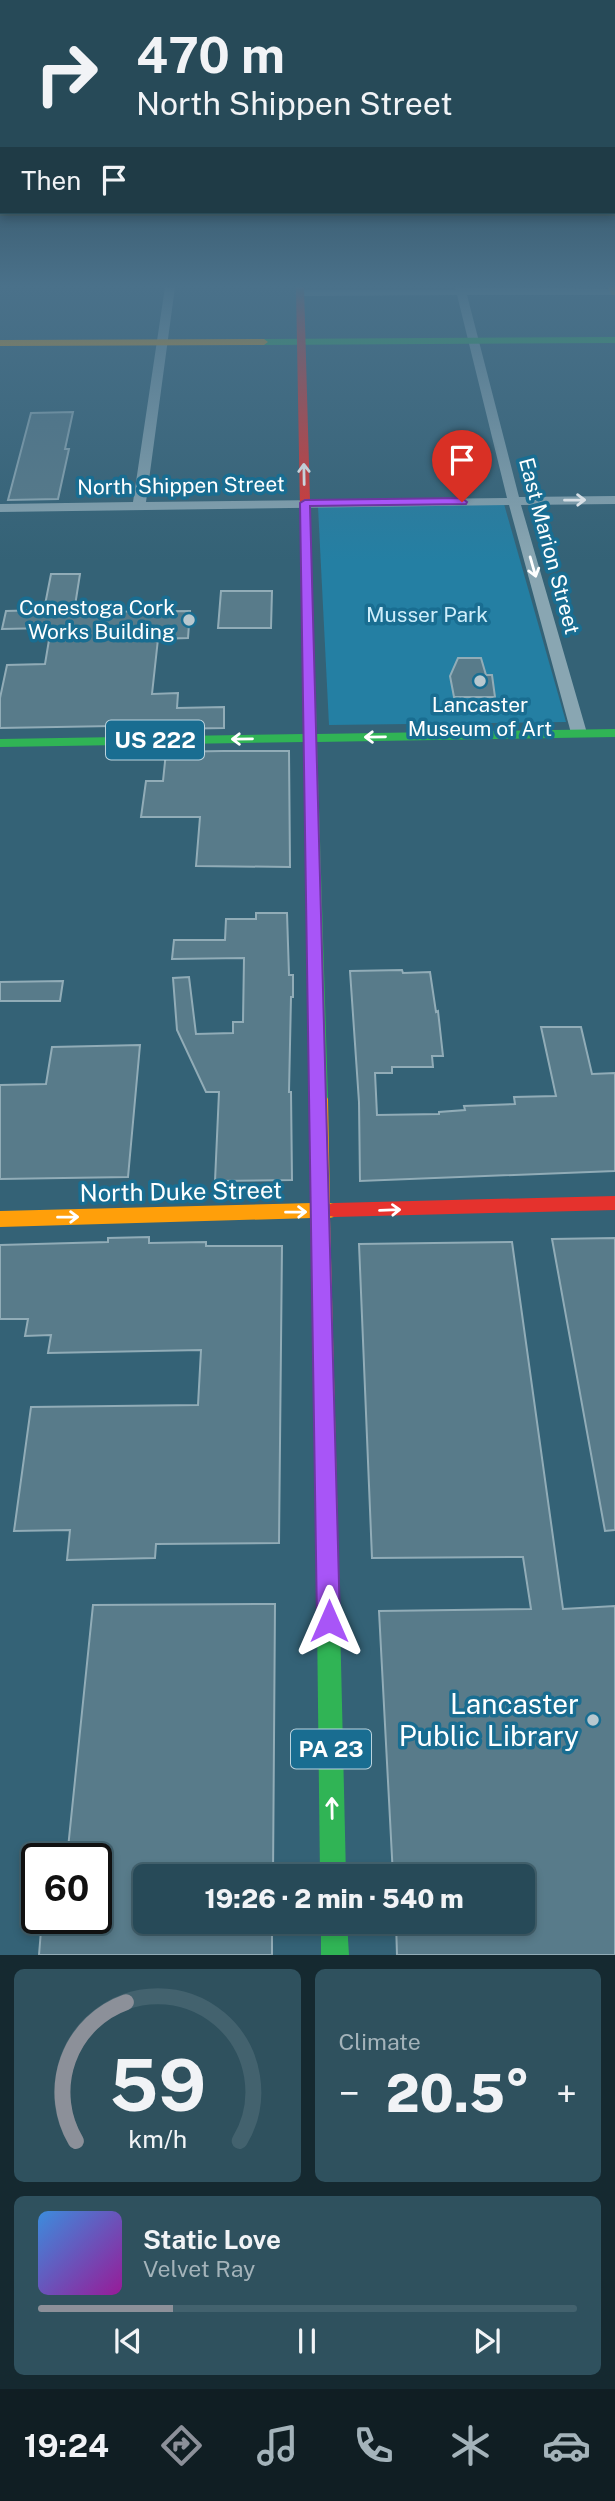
<!DOCTYPE html>
<html lang="en">
<head>
<meta charset="utf-8">
<style>
  :root { --surface:#274a58; --page:#2f515e; --text:#f1f3f6; --muted:#a4b3ba; --line:#43626e; --accent:#8c9099 }
  body { margin:0; font-family:"Public Sans",sans-serif; background:var(--page); color:var(--text); height:100vh; display:flex; flex-direction:column; font-size:26px; white-space:nowrap }
  * { box-sizing:border-box; margin:0 }
  p { font-size:23px; color:var(--muted) }
  .icon { flex:none; width:38px; height:38px; fill:none; stroke:currentColor; stroke-width:2; stroke-linecap:round; stroke-linejoin:round }
  .map { position:relative; height:1955px; overflow:hidden }
  .panel { display:flex; flex-direction:column; gap:14px; padding:14px; background:#152930; flex:1 }
  .panel>* { flex:none }
  .guide { position:absolute; left:0px; top:0px; width:616px; height:214px; box-shadow:0 4px 10px #0003,0 0 0 2px var(--line); background:#274a58; color:var(--text); overflow:hidden }
  .speed { position:absolute; left:21px; top:1843px; display:flex; gap:14px; font-size:35px; font-weight:700; text-align:center }
  .speed>* { display:grid; place-content:center; width:91px; height:91px; border-radius:50%; background:var(--surface); box-shadow:0 4px 10px #0003,0 0 0 2px var(--line); line-height:1 }
  .speed .limit { border:4px solid #111; border-radius:10px; background:#fff; color:#111 }
  .pin { position:absolute; display:grid; place-items:center; width:60px; height:60px; color:#fff; margin:-72px -30px; border-radius:50% 50% 50% 0; rotate:-45deg; box-shadow:0 0 7px #0007 }
  .pin .icon { rotate:45deg }
  .me { position:absolute; width:77px; margin:-38px; rotate:0deg; stroke-linejoin:round; filter:drop-shadow(0 0 5px #0008) }
  .turn { display:flex; align-items:center; gap:24px; height:147px; padding:0 21px; font-size:32px }
  .turn .icon { width:91px; height:91px; stroke-width:2.5 }
  .turn b { display:block; font-size:49px; line-height:60px }
  .then { display:flex; align-items:center; height:66px; padding:0 21px; background:#0003; gap:14px; font-size:26px }
  .big { font-size:52px; font-weight:800; line-height:1.1 }
  .panel .widget { flex:1; display:flex; flex-direction:column; justify-content:center; gap:10px; min-width:0; padding:0 24px; border-radius:10px; background:var(--page) }
  .panel .dial { align-items:center; gap:0 }
  .dial svg { height:182px; overflow:visible; fill:none; stroke:var(--line); stroke-width:7; stroke-linecap:round; text-anchor:middle }
  .dial text { fill:var(--text); stroke:none }
  .song { display:flex; align-items:center; gap:21px }
  .cover { width:84px; height:84px; border-radius:10px; background:linear-gradient(135deg,hsl(210 70% 55%),hsl(300 70% 35%)) }
  .played { height:7px; border-radius:4px; background:linear-gradient(90deg,var(--accent) 25%,var(--line) 25%) }
  .keys { display:flex; justify-content:space-around; direction:ltr }
  .heat { display:flex; justify-content:space-between; align-items:center; font-size:38px; direction:ltr }
  .panel .tiles { flex:1; display:grid; gap:14px; grid-template-columns:1fr 1fr }
  .widget:last-child { grid-column:span 2 }
  .trip { position:absolute; left:133px; top:1864px; width:402px; height:70px; border-radius:10px; background:var(--surface); box-shadow:0 4px 10px #0003,0 0 0 2px var(--line); font-weight:800; line-height:70px; text-align:center }
  .dock { display:flex; height:112px; justify-content:space-around; align-items:center; background:#101e23; color:var(--muted) }
  .dock .icon { width:49px; height:49px }
  .dock .active { color:var(--accent) }
  .dock b { font-size:32px; color:var(--text) }
  .map>svg:first-child { display:block }
</style>
</head>
<body>
<div class="map">
<svg width="615" height="1955" viewBox="0 0 615 1955">
  <rect width="100%" height="100%" fill="#346276"/>
  <path fill="#247fa3" d="M 504,504 L 566,722 L 329,725 L 318,507 Z"/>
  <g fill="#587b8a" stroke="#91acb7" stroke-width="2">
    <path d="M 73,412 L 65,449 L 69,449 L 58,499 L 8,500 L 31,413 Z"/>
    <path d="M 51,574 L 80,574 L 74,612 L 190,611 L 188,638 L 158,639 L 152,694 L 178,693 L 177,708 L 224,707 L 224,728 L 169,729 L 169,725 L 0,728 L 0,698 L 7,665 L 45,664 L 51,628 L 2,629 L 6,611 L 44,610 Z"/>
    <path d="M 221,591 L 272,591 L 271,628 L 218,628 Z"/>
    <path d="M 458,658 L 481,658 L 486,675 L 492,675 L 495,697 L 454,697 L 450,676 Z"/>
    <path d="M 223,751 L 289,751 L 290,867 L 196,866 L 200,817 L 141,817 L 146,781 L 163,781 L 166,752 Z"/>
    <path d="M 256,913 L 287,913 L 289,975 L 293,975 L 293,997 L 291,997 L 289,1092 L 291,1092 L 292,1180 L 215,1181 L 219,1092 L 206,1092 L 177,1030 L 173,978 L 189,977 L 196,1034 L 233,1033 L 233,1022 L 243,1022 L 244,958 L 172,959 L 174,940 L 225,940 L 226,919 L 256,919 Z"/>
    <path d="M 402,970 L 403,973 L 430,972 L 436,1012 L 438,1011 L 443,1056 L 432,1056 L 433,1067 L 392,1067 L 392,1073 L 375,1073 L 377,1115 L 439,1114 L 439,1112 L 465,1110 L 464,1106 L 515,1104 L 514,1097 L 556,1096 L 541,1027 L 581,1027 L 592,1074 L 615,1073 L 615,1171 L 360,1181 L 359,1102 L 350,971 Z"/>
    <path d="M 63,981 L 60,1001 L 0,1001 L 0,982 Z"/>
    <path d="M 140,1045 L 128,1177 L 0,1179 L 0,1085 L 46,1084 L 52,1047 Z"/>
    <path d="M 149,1237 L 149,1243 L 206,1242 L 206,1246 L 282,1246 L 279,1543 L 156,1544 L 155,1558 L 67,1560 L 70,1530 L 14,1531 L 31,1407 L 198,1405 L 201,1350 L 48,1353 L 51,1335 L 25,1336 L 28,1319 L 0,1319 L 0,1245 L 108,1242 L 108,1238 Z"/>
    <path d="M 615,1238 L 615,1530 L 605,1531 L 552,1239 Z"/>
    <path d="M 512,1242 L 563,1609 L 615,1606 L 615,1955 L 397,1955 L 396,1922 L 523,1922 L 523,1876 L 393,1876 L 379,1611 L 531,1609 L 523,1557 L 372,1558 L 359,1244 Z"/>
    <path d="M 275,1604 L 273,1876 L 145,1876 L 145,1922 L 272,1922 L 272,1955 L 39,1955 L 42,1918 L 96,1918 L 96,1858 L 67,1858 L 93,1605 Z"/>
  </g>
  <g fill="none" stroke-linecap="round" stroke-linejoin="round">
    <path fill="#89a6b2" fill-rule="evenodd" d="M 165,287 L 175,287 L 146,502 L 507,498 L 457,295 L 300,296 L 295,293 L 300,290 L 456,290 L 455,287 L 615,289 L 614,295 L 467,295 L 519,497 L 615,496 L 615,504 L 521,505 L 587,733 L 585,736 L 573,736 L 571,733 L 509,505 L 0,512 L 0,504 L 133,502 Z"/>
    <g fill="#30b455" fill-rule="evenodd">
      <path d="M 615,337 L 615,343 L 264,345 L 260,342 L 264,339 Z"/>
      <path d="M 309,673 L 315,677 L 317,734 L 615,729 L 615,737 L 317,742 L 328,1099 L 325,1104 L 313,1104 L 310,1099 L 304,742 L 0,747 L 0,739 L 304,734 L 303,677 Z"/>
      <path d="M 327,1523 L 335,1526 L 338,1534 L 346,1876 L 320,1876 L 316,1534 L 319,1526 Z"/>
      <path d="M 321,1922 L 347,1922 L 349,1955 L 321,1955 Z"/>
    </g>
    <g fill="#ff9f0a" fill-rule="evenodd">
      <path d="M 608,287 L 615,287 L 615,295 L 612,295 Z"/>
      <path d="M 0,340 L 264,339 L 268,342 L 264,345 L 0,346 Z"/>
      <path d="M 319,1093 L 325,1094 L 328,1099 L 330,1203 L 341,1205 L 343,1210 L 341,1215 L 330,1218 L 338,1534 L 335,1542 L 327,1545 L 319,1542 L 316,1534 L 312,1218 L 0,1227 L 0,1211 L 312,1203 L 310,1099 L 313,1094 Z"/>
    </g>
    <g fill="#e5322d" fill-rule="evenodd">
      <path d="M 296,287 L 304,287 L 315,677 L 309,681 L 303,677 Z"/>
      <path d="M 615,1196 L 615,1210 L 334,1217 L 327,1215 L 325,1210 L 327,1205 L 334,1203 Z"/>
    </g>
  </g>
  <defs><path id="oneway-shaft" d="M-6 0H5M1.5-3L5.5 0L1.5 3" fill="none" stroke-width="1.6" stroke-linecap="round" stroke-linejoin="round" transform="scale(1.75)"/></defs>
  <g stroke="#fff">
    <use href="#oneway-shaft" transform="translate(304 474) rotate(-91)"/>
    <use href="#oneway-shaft" transform="translate(575 500) rotate(-1)"/>
    <use href="#oneway-shaft" transform="translate(533 567) rotate(74)"/>
    <use href="#oneway-shaft" transform="translate(375 737) rotate(179)"/>
    <use href="#oneway-shaft" transform="translate(242 739) rotate(179)"/>
    <use href="#oneway-shaft" transform="translate(390 1210) rotate(-2)"/>
    <use href="#oneway-shaft" transform="translate(296 1212) rotate(-1)"/>
    <use href="#oneway-shaft" transform="translate(68 1217) rotate(-1)"/>
    <use href="#oneway-shaft" transform="translate(332 1808) rotate(-91)"/>
  </g>
  <linearGradient id="sky" x2="0" y2="1"><stop stop-color="#1d3641"/><stop offset="0.51" stop-color="#4a718a"/><stop offset="1" stop-color="#4a718a" stop-opacity="0"/></linearGradient>
  <rect width="615" height="561" fill="url(#sky)"/>
  <path fill="#a855f7" stroke="#6d37a1" stroke-width="2" d="M 462,498 L 467,502 L 466,504 L 310,506 L 340,1621 L 337,1630 L 329,1633 L 320,1630 L 317,1621 L 300,503 L 305,500 Z"/>
  <g fill="#b8c8cf" stroke="#196d91" stroke-width="2.5">
    <circle cx="189" cy="620" r="7"/>
    <circle cx="480" cy="681" r="7"/>
    <circle cx="593" cy="1720" r="7"/>
  </g>
  <g text-anchor="middle" stroke-width="7" stroke-linejoin="round" paint-order="stroke">
    <g font-size="21" fill="#fff" stroke="#196d91">
      <text transform="translate(181 486) rotate(-1)" y="7">North Shippen Street</text>
      <text transform="translate(549 546) rotate(75)" y="7">East Marion Street</text>
    </g>
    <g font-size="21" fill="#fff" stroke="#196d91" text-anchor="end">
      <text x="175" y="615">Conestoga Cork<tspan x="175" dy="24">Works Building</tspan></text>
      <text x="480" y="712" text-anchor="middle">Lancaster<tspan x="480" dy="24">Museum of Art</tspan></text>
    </g>
    <g font-size="21" fill="#ceeefb" stroke="#196d91">
      <text x="427" y="622">Musser Park</text>
    </g>
    <g fill="#196d91" stroke="#bad3de" stroke-width="2">
      <rect x="106" y="720.5" width="98" height="39" rx="5"/>
      <rect x="291" y="1729.5" width="80" height="39" rx="5"/>
    </g>
    <g font-size="23" font-weight="bold" fill="#fff">
      <text x="155" y="748">US 222</text>
      <text x="331" y="1757">PA 23</text>
    </g>
    <g font-size="24" fill="#fff" stroke="#196d91">
      <text transform="translate(181 1192) rotate(-1)" y="8">North Duke Street</text>
    </g>
    <g font-size="28" fill="#fff" stroke="#196d91" text-anchor="end">
      <text x="579" y="1714">Lancaster<tspan x="579" dy="32">Public Library</tspan></text>
    </g>
  </g>
</svg>
<div class="speed"><div class="limit">60</div></div>
<div class="pin" style="left:462px;top:502px;background:#d93025"><svg class="icon" aria-label="arrive" viewBox="0 0 24 24"><path d="M6 21V4h12l-3 4 3 4H6"/></svg></div>
<svg class="me" style="left:329px;top:1621px" viewBox="-20 -20 40 40"><path d="M0-17L14 15 0 8-14 15z" fill="#a855f7" stroke="#fff" stroke-width="4"/></svg>
<div class="trip">19:26 · 2 min · 540 m</div>
<div class="guide">
<div class="turn"><svg class="icon" aria-label="right" viewBox="0 0 24 24"><path d="M7 20v-9h11M14 6l5 5-5 5"/></svg><div><b>470 m</b>North Shippen Street</div></div>
<div class="then">Then<svg class="icon" aria-label="arrive" viewBox="0 0 24 24"><path d="M6 21V4h12l-3 4 3 4H6"/></svg></div>
</div>
</div>
<section class="panel">
<div class="tiles">
<div class="widget dial"><svg viewBox="0 0 100 80">
<path d="M14 69A42 42 0 1 1 86 69"/>
<path d="M14 69A42 42 0 0 1 36 8" stroke="#8c9099"/>
<text x="50" y="56" font-size="32" font-weight="700">59</text>
<text x="50" y="72" font-size="11">km/h</text>
</svg></div>
<div class="widget"><p>Climate</p>
<div class="heat"><a>−</a><b class="big">20.5°</b><a>+</a></div>
</div>
<div class="widget">
<div class="song"><i class="cover"></i><div><b>Static Love</b><p>Velvet Ray</p></div></div>
<div class="played"></div>
<div class="keys"><svg class="icon" aria-label="previous" viewBox="0 0 24 24"><path d="M18 5L8 12l10 7zM5 5v14"/></svg><svg class="icon" aria-label="pause" viewBox="0 0 24 24"><path d="M8 5v14M16 5v14"/></svg><svg class="icon" aria-label="next" viewBox="0 0 24 24"><path d="M6 5l10 7-10 7zM19 5v14"/></svg></div>
</div>
</div>
</section>
<nav class="dock">
<b>19:24</b>
<svg class="icon active" aria-label="directions" viewBox="0 0 24 24"><path d="M12 3l9 9-9 9-9-9zM9 14v-3h6M13 9l2 2-2 2"/></svg>
<svg class="icon" aria-label="music" viewBox="0 0 24 24"><path d="M9 18V5l10-2v13"/><circle cx="6" cy="18" r="3"/><circle cx="16" cy="16" r="3"/></svg>
<svg class="icon" aria-label="phone" viewBox="0 0 24 24"><path d="M5 4h4l2 5-3 2q2 4 5 5l2-3 5 2v4C11 20 4 13 5 4z"/></svg>
<svg class="icon" aria-label="climate" viewBox="0 0 24 24"><path d="M12 3v18M4 7l16 10M4 17L20 7"/></svg>
<svg class="icon" aria-label="car" viewBox="0 0 24 24"><path d="M5 17H2v-5l4-1 3-4h7l3 4 3 1v5h-3M9 17h6M6 11h13"/><circle cx="7" cy="17" r="2"/><circle cx="17" cy="17" r="2"/></svg>
</nav>
</body>
</html>
